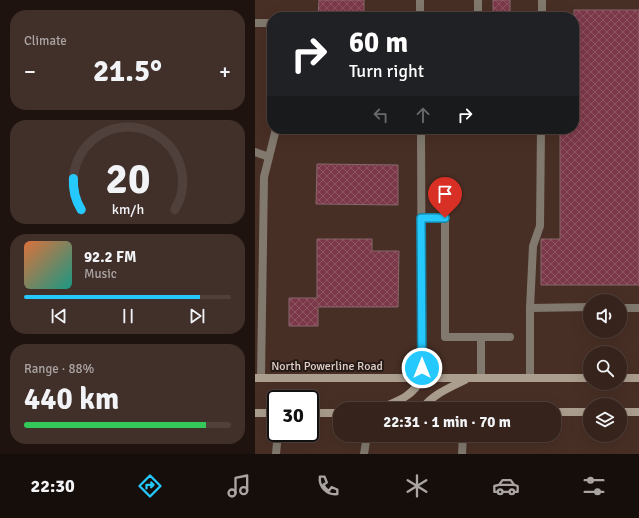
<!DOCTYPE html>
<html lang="en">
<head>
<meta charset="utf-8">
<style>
  :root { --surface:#36231c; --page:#412f29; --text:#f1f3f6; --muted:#aaa4a3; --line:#50403b; --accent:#25c9fe }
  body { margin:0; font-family:Signika,sans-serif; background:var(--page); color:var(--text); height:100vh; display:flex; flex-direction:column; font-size:15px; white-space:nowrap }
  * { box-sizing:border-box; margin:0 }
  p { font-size:13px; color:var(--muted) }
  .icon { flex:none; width:22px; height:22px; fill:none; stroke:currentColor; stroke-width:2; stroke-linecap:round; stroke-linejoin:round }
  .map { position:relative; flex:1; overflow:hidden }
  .side { display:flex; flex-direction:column; gap:10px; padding:10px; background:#1e130f; width:255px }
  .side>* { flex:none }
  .banner { position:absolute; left:12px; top:12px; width:312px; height:122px; border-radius:16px; box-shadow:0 4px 16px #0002,0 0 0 1px var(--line); background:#202124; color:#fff; overflow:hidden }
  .controls { position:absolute; left:328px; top:294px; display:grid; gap:8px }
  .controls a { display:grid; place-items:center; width:44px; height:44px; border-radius:50%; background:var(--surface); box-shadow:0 4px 16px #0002,0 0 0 1px var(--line); font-size:20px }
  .speed { position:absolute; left:12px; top:390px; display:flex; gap:8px; font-size:20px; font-weight:700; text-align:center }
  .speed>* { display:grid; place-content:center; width:52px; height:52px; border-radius:50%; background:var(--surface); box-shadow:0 4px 16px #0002,0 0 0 1px var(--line); line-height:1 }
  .speed .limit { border:2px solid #111; border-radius:6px; background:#fff; color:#111 }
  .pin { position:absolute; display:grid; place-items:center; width:34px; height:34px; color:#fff; margin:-41px -17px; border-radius:50% 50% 50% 0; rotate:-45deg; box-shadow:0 0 4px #0007 }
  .pin .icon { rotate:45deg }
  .me { position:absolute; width:44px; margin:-22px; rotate:0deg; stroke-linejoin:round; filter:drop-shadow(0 0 3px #0008) }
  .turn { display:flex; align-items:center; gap:14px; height:84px; padding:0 16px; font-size:18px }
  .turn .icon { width:52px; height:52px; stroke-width:2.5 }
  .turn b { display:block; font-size:28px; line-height:34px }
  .lanes { display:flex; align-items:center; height:38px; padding:0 16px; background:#0003; justify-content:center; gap:20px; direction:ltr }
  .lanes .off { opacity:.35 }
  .big { font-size:30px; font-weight:700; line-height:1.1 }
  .side .widget { flex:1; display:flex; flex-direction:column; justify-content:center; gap:6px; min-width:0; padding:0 14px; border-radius:16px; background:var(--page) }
  .side .dial { align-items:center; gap:0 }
  .dial svg { height:104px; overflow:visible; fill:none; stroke:var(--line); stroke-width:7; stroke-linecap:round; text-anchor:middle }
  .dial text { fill:var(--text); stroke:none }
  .song { display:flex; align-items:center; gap:12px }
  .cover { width:48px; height:48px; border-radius:6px; background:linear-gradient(135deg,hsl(20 70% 55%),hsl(170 70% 35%)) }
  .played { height:4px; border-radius:2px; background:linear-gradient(90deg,var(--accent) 85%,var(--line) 85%) }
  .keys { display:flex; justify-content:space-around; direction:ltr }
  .heat { display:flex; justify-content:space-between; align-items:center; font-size:22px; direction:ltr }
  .charge { height:6px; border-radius:3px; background:linear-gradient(90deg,#34c759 88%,var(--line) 0) }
  .trip { position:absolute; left:78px; top:402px; width:228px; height:40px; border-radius:16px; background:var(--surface); box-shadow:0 4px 16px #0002,0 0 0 1px var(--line); font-weight:700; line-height:40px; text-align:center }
  .tab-bar { display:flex; height:64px; justify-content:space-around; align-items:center; background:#160e0b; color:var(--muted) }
  .tab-bar .icon { width:28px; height:28px }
  .tab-bar .on { color:var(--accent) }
  .tab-bar b { font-size:18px; color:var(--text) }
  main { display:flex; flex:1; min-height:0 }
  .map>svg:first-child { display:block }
</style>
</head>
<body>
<main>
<section class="side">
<div class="widget"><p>Climate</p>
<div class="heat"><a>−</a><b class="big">21.5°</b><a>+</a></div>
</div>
<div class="widget dial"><svg viewBox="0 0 100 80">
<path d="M14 69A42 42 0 1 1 86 69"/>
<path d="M14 69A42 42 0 0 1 8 45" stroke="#25c9fe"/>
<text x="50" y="56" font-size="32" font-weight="700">20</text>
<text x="50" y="72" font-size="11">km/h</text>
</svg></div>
<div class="widget">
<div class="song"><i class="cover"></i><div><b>92.2 FM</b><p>Music</p></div></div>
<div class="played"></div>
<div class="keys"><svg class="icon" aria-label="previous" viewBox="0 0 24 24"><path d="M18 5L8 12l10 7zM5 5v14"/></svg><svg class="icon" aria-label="pause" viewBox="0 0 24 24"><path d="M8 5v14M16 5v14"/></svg><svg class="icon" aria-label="next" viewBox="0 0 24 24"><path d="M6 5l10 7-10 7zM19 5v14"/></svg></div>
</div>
<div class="widget"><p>Range · 88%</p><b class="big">440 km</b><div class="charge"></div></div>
</section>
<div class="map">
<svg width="384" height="454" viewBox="0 0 384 454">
  <defs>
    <pattern id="building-cross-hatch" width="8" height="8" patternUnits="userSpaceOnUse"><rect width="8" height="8" fill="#7b3849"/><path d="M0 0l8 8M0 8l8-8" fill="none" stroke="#8d5462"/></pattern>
  </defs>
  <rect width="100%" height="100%" fill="#482f25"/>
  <g fill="url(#building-cross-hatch)" stroke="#87676d">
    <path d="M 64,0 L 109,0 L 109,17 L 63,17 Z"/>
    <rect x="238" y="0" width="17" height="17"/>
    <path d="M 319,10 L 384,10 L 384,285 L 286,285 L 286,239 L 305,239 L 305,129 L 319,129 Z"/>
    <path d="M 62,164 L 143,165 L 143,205 L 61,204 Z"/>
    <path d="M 62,239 L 117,239 L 117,251 L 144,251 L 143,307 L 63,307 L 63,326 L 34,326 L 34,298 L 62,298 Z"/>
  </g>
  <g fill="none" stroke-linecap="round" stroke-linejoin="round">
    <g stroke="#81796e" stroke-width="8">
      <path d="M 223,0 L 223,17"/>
      <path d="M 287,17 L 287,0"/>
      <path d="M 0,23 L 17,23"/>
      <path d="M 0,152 L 14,157"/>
      <path d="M 166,218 L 190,218 L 190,337 L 226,337"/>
      <path d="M 275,308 L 278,246 L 285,226 L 286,129"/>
      <path d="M 365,308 L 384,308"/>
      <path d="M 6,378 L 9,177 L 21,129"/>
      <path d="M 226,378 L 226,337 L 255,337"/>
      <path d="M 275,378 L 275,308 L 335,307"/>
      <path d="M 21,454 L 23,433"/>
      <path d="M 109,454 L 112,435"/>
      <path d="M 207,454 L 208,435"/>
    </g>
    <g stroke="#81796e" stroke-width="8">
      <path d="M 165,0 L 165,17"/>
      <path d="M 166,129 L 167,379"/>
    </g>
    <g stroke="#ab9e8e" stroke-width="8">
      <path d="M 0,378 L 335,378"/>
      <path d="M 365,378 L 384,378"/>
      <path d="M 124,409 C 144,400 155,398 167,379"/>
      <path d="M 167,409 C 178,394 194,388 210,380"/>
      <path d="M 299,412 L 335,412"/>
      <path d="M 365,412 L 384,412"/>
      <path d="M 0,413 L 21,413"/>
      <path d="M 55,413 L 85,413"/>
    </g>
  </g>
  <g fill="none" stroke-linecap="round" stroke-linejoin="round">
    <g stroke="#1883a5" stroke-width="10">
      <path id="route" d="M 167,368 L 166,218 L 190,218"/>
    </g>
    <use href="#route" stroke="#25c9fe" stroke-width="7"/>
  </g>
  <g text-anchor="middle" stroke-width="4" stroke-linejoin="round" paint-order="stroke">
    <g font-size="12" fill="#e0cfc9" stroke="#261a16">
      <text x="72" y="370">North Powerline Road</text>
    </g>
  </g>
</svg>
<div class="controls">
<a><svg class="icon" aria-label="sound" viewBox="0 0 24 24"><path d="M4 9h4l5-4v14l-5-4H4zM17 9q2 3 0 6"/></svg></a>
<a><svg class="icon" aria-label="search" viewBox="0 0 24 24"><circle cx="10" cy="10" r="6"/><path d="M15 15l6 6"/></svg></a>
<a><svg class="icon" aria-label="layers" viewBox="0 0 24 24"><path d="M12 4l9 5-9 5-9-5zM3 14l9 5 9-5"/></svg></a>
</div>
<div class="speed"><div class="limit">30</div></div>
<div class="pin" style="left:190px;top:218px;background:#d93025"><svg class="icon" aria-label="arrive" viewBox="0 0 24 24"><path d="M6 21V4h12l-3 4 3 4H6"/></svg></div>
<svg class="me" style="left:167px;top:368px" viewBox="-20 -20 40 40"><circle r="17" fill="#25c9fe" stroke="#fff" stroke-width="3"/><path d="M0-11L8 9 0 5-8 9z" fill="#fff"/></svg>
<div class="trip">22:31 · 1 min · 70 m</div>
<div class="banner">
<div class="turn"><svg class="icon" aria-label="right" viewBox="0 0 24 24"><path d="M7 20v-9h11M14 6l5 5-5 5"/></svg><div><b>60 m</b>Turn right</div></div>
<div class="lanes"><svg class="icon off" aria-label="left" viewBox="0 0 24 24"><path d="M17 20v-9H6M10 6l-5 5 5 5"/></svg><svg class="icon off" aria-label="ahead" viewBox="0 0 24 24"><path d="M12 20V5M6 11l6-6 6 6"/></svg><svg class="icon" aria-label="right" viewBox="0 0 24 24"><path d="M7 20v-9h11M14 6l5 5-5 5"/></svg></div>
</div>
</div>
</main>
<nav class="tab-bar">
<b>22:30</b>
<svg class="icon on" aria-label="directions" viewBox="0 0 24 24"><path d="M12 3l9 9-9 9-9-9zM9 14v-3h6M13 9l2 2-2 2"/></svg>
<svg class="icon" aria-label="music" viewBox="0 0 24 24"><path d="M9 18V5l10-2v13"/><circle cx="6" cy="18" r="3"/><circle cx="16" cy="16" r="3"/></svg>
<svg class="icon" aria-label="phone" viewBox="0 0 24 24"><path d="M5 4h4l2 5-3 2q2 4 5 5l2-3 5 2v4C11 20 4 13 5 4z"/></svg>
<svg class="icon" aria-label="climate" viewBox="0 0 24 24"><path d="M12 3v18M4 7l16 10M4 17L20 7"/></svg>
<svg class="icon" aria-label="car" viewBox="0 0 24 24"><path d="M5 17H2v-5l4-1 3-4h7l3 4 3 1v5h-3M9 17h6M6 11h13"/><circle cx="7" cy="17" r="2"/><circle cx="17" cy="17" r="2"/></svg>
<svg class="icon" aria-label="filters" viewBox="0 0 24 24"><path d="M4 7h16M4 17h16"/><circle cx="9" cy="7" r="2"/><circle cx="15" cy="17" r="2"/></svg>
</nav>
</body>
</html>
